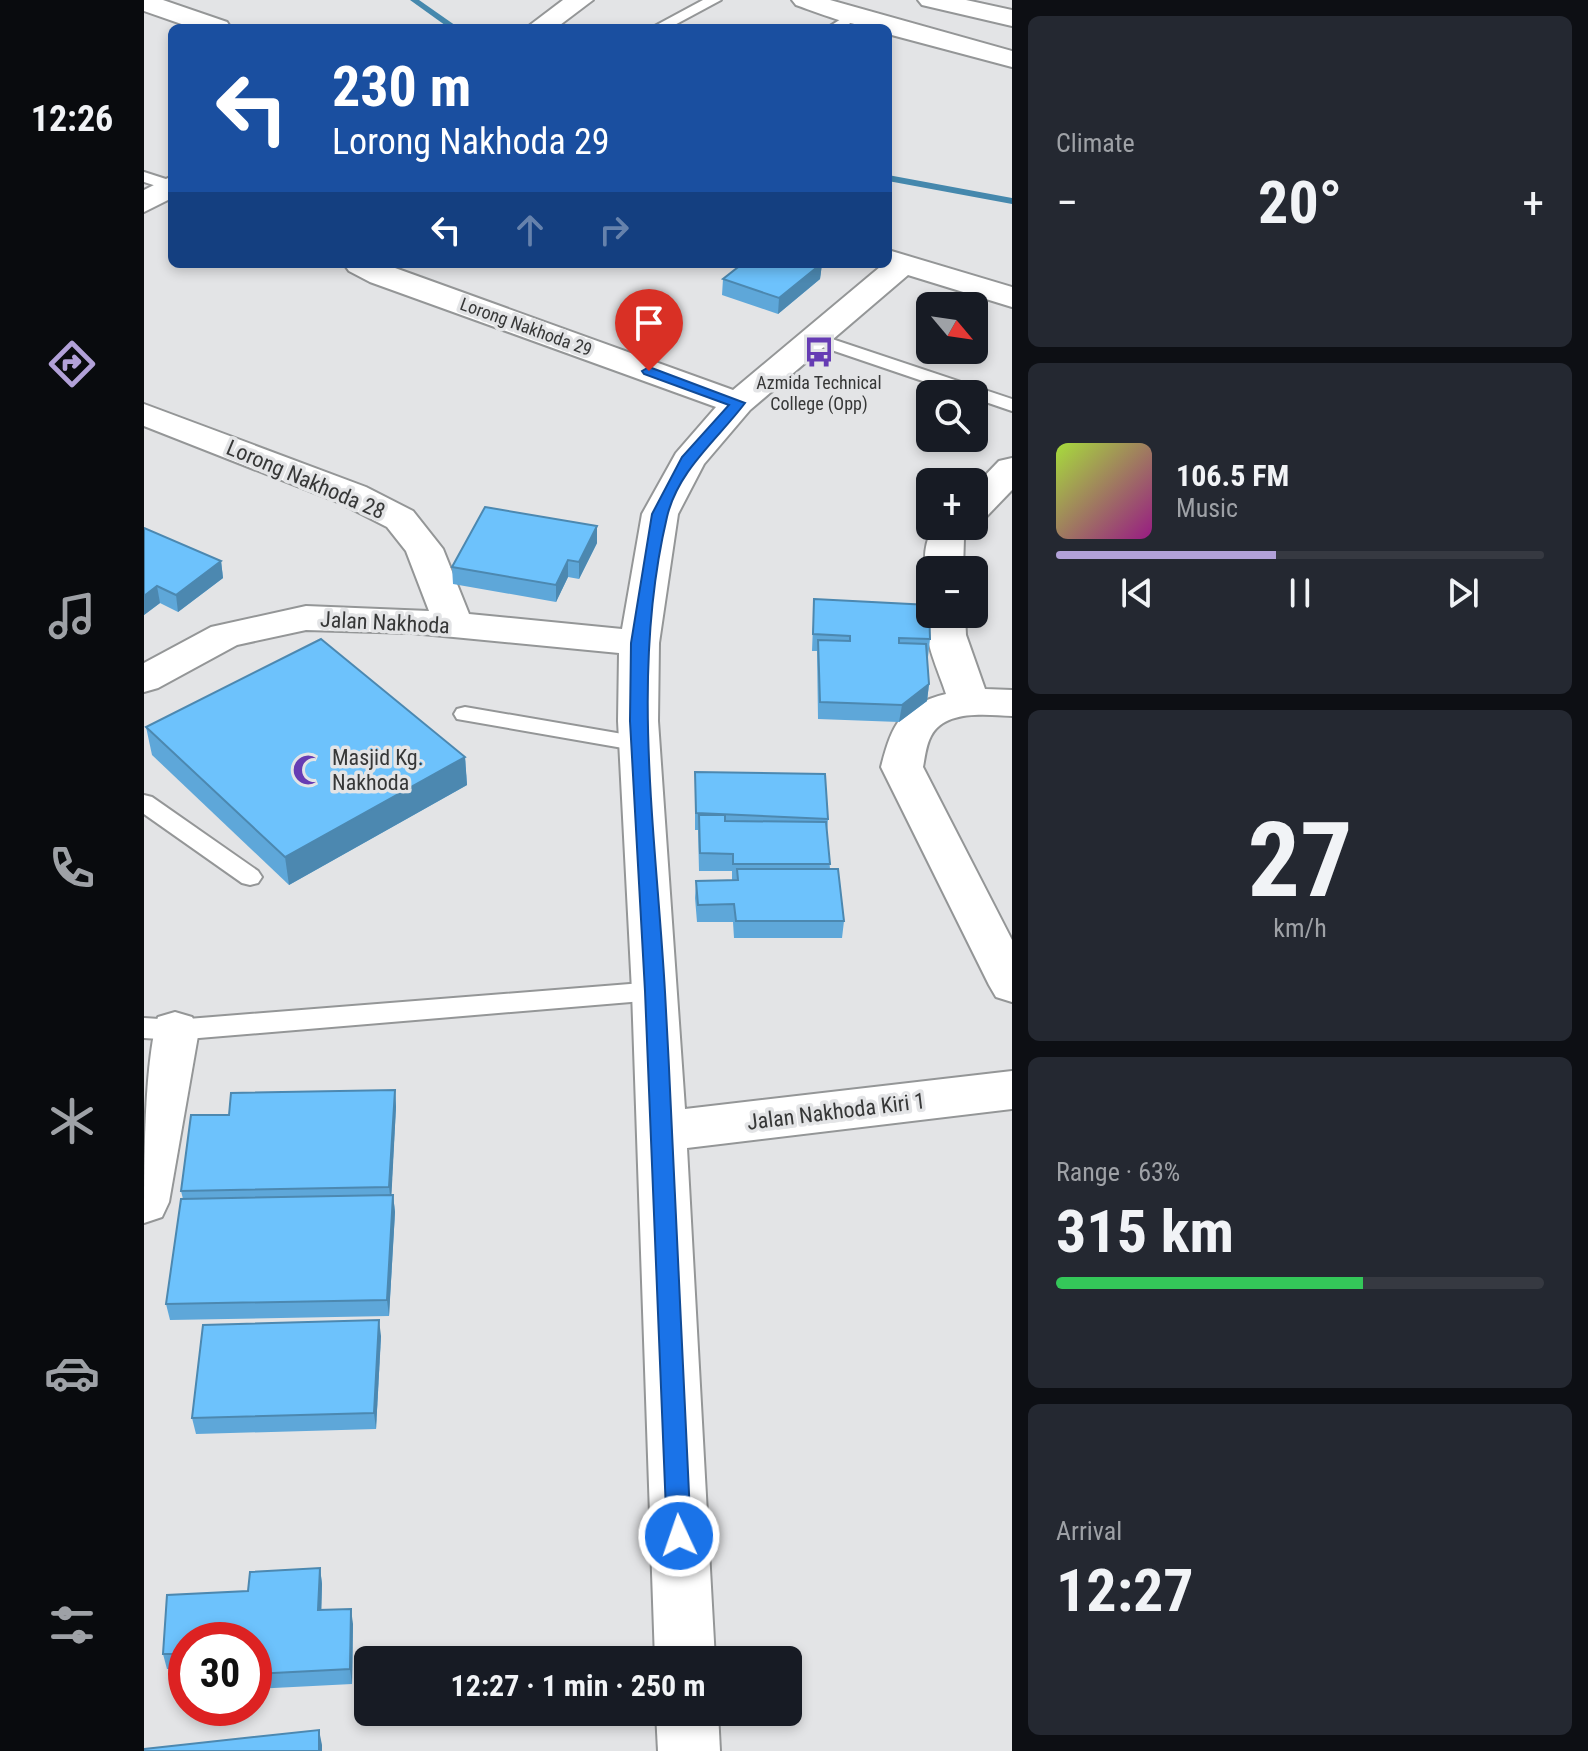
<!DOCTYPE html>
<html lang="en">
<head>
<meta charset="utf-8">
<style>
  :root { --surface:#171b24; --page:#242831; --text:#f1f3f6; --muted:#9ea1a6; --line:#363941; --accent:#b2a1d8 }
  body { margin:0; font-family:"Roboto Condensed",sans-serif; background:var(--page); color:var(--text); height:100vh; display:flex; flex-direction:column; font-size:30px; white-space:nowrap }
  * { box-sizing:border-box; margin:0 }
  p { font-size:26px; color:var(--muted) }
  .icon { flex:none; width:44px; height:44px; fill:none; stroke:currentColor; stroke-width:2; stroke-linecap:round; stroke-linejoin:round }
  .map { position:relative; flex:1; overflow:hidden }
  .details { display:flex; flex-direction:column; gap:16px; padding:16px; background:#0d0f14; width:576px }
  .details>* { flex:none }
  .top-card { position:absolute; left:24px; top:24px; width:724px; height:244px; border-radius:12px; box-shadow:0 4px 12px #0003; background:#1a4fa0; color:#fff; overflow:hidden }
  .needle { width:52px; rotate:119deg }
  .controls { position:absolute; left:772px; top:292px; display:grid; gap:16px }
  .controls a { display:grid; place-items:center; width:72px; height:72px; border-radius:12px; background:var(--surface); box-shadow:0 4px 12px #0003; font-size:40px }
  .speed { position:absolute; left:24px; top:1622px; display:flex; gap:16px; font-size:40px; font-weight:700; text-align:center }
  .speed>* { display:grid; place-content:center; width:104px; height:104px; border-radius:50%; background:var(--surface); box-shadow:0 4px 12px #0003; line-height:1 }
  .speed .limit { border:12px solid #d22; background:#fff; color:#111 }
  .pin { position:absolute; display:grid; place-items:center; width:68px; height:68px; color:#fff; margin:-82px -34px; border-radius:50% 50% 50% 0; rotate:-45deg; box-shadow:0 0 8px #0007 }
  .pin .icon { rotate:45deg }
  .me { position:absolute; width:88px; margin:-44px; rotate:357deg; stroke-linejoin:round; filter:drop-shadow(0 0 6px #0008) }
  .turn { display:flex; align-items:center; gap:28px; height:168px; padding:0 32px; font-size:36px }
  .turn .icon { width:104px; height:104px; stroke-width:2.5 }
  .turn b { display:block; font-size:56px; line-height:68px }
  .lanes { display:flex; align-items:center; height:76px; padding:0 32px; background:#0003; justify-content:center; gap:40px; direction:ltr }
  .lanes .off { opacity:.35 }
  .big { font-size:60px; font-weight:700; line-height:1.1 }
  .details .card { flex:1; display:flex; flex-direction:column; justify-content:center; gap:12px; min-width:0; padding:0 28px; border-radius:12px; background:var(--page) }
  .details .dial { align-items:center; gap:0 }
  .dial b { font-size:104px; line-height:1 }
  .song { display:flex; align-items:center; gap:24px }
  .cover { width:96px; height:96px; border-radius:12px; background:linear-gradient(135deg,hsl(80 70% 55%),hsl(310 70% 35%)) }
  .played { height:8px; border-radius:4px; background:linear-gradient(90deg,var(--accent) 45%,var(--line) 45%) }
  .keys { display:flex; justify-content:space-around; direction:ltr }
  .heat { display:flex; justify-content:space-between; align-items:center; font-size:44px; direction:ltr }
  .charge { height:12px; border-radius:6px; background:linear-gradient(90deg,#34c759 63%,var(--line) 0) }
  .trip { position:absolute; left:210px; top:1646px; width:448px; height:80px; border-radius:12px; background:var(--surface); box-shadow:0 4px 12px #0003; font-weight:700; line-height:80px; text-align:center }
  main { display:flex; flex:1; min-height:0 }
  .tabs { display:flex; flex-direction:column; width:144px; justify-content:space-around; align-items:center; background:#090b0e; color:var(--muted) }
  .tabs .icon { width:56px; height:56px }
  .tabs .selected { color:var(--accent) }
  .tabs b { font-size:36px; color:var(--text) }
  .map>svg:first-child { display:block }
</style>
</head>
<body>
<main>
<nav class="tabs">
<b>12:26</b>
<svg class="icon selected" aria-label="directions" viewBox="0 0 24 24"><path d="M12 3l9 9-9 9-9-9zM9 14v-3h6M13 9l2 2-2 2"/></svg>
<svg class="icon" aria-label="music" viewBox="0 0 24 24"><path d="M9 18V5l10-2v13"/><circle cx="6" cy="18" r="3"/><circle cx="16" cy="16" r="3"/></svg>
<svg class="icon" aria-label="phone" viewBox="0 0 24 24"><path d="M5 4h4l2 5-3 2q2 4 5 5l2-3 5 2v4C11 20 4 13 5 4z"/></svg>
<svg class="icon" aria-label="climate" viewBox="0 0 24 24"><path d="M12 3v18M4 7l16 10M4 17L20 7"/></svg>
<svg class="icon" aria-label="car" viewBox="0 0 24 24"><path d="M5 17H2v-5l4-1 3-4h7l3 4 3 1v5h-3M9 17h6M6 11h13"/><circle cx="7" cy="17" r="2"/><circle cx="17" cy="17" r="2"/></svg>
<svg class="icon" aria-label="filters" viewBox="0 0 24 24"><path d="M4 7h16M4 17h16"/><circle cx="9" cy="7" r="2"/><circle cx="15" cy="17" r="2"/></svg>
</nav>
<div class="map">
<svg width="868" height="1751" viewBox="0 0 868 1751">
  <rect width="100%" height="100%" fill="#e3e4e6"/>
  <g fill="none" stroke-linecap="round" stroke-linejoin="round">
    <g fill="#4588ad" fill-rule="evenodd">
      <path d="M 266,0 L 275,0 L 315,28 L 305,28 Z"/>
      <path d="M 744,175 L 868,198 L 868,204 L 744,181 Z"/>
    </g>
    <g stroke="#949697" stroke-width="4">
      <g id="service">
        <path d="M 559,0 L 577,0 L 525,28 L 507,28 Z"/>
        <path d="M 708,12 L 715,16 L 700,28 L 683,28 Z"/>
        <path d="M 0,172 L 28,181 L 28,191 L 0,182 Z"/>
        <path d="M 670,333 L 868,399 L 868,411 L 830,398 L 830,394 L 817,394 L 664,342 L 661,338 Z"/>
        <path d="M 321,707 L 496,737 L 504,739 L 507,744 L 504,749 L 496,751 L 313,719 L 310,714 L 313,709 Z"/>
        <path d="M 0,795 L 8,797 L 114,871 L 118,877 L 114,883 L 106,885 L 98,883 L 0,814 Z"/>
        <path d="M 511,982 L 520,984 L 524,991 L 520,998 L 511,1000 L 31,1040 L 0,1038 L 0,1018 L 31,1020 Z"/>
      </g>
    </g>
    <g stroke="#949697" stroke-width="4">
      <g id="minor">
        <path d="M 0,0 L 19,0 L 83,22 L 87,28 L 49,28 L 0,11 Z"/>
        <path d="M 419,0 L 449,0 L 412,28 L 388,28 L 386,25 Z"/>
        <path d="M 28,176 L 28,198 L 0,212 L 0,190 Z"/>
        <path d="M 744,250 L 868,287 L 868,307 L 764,275 L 606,410 L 560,464 L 534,514 L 515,643 L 514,721 L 541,1109 L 868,1071 L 868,1109 L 543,1148 L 571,1660 L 511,1660 L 488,991 L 474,721 L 475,653 L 268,633 L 162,630 L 93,645 L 14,688 L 0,692 L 0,663 L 67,627 L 162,606 L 285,611 L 262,551 L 243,527 L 196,503 L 0,426 L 0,404 L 222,487 L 269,511 L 299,549 L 325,614 L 478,629 L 498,514 L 532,453 L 572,407 L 226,282 L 205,271 L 200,264 L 240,264 L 589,390 L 736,267 L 732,264 L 744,264 Z"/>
        <path d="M 868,458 L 868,490 L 843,516 L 830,519 L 830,487 L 855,461 Z"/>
        <path d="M 791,526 L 830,526 L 820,538 L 819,570 L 786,570 L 786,577 C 777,564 781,538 791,526 Z"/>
        <path d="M 786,609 L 786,614 L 821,614 L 822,635 L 841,689 L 868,690 L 868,716 C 843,715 801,709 787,736 C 782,745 781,757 779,767 L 868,940 L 868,1002 L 852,997 L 845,985 L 737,767 C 748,724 757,705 802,694 C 795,671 774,631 786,609 Z"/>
        <path d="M 31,1012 L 48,1017 L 55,1030 L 25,1202 L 18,1217 L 0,1223 C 0,1168 0,1064 14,1017 Z"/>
        <path d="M 512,1712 L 574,1712 L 576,1751 L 514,1751 Z"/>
      </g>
    </g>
    <g stroke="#949697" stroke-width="4">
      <path id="tertiary" d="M 0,0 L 17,0 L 13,5 L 0,9 Z"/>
    </g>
    <g stroke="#949697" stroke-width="4">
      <g id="secondary">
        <path d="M 648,0 L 686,0 L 868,51 L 868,67 L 744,34 L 744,28 C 711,28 683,16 652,5 Z"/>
        <path d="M 774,0 L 822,0 L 868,10 L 868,26 L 778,5 Z"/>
      </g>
    </g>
    <use href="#service" fill="#fff" fill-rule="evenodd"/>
    <use href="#minor" fill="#fff" fill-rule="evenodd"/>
    <use href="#tertiary" fill="#fff" fill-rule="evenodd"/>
    <use href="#secondary" fill="#fff" fill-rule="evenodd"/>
  </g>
  <g fill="#5ea7d9">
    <path d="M 678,264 L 676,279 L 634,314 L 578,295 L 579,279 Z"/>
    <path d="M 0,528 L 77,561 L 79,578 L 34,612 L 16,603 L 0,615 Z"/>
    <path d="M 453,543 L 435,579 L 424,577 L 412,602 L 309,584 L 308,567 Z"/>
    <path d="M 670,599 L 786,639 L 784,657 L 783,656 L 785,684 L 783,701 L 755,722 L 674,719 L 673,651 L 668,651 Z"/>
    <path d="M 2,727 L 321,757 L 323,785 L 145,885 L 8,755 Z"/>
    <path d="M 551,772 L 684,819 L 683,831 L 686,869 L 700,921 L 698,938 L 590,938 L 589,922 L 553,922 L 551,898 L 552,881 L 588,880 L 588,871 L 555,871 L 554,830 L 551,830 Z"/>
    <path d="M 251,1090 L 252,1107 L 247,1195 L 249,1195 L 251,1212 L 245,1316 L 26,1320 L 22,1304 L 39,1199 L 37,1191 L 85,1115 Z"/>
    <path d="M 237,1336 L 232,1429 L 52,1434 L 48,1418 Z"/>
    <path d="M 176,1568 L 178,1584 L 177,1610 L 209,1624 L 208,1684 L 110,1689 L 110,1640 L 42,1640 L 42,1693 L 40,1693 L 35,1678 L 36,1669 L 23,1669 L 19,1654 L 104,1591 Z"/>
  </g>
  <g fill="#4c88b0">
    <path d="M 678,264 L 676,279 L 634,314 L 635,298 Z"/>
    <path d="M 453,526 L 453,543 L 435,579 L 435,562 Z"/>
    <path d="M 424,560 L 424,577 L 412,602 L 412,585 Z"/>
    <path d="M 77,561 L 79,578 L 34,612 L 32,595 Z"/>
    <path d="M 13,586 L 16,603 L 0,615 L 0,596 Z"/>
    <path d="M 785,684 L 783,701 L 755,722 L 758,705 Z"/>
    <path d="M 321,757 L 323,785 L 145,885 L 141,857 Z"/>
    <path d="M 251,1090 L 252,1107 L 247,1204 L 245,1187 Z"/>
    <path d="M 249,1195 L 251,1212 L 245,1316 L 243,1300 Z"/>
    <path d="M 235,1320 L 237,1336 L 232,1429 L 230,1413 Z"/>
    <path d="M 176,1568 L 178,1584 L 177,1625 L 174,1610 Z"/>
    <path d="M 207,1609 L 209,1624 L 208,1684 L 206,1669 Z"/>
    <path d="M 175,1730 L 178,1745 L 178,1751 L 175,1751 Z"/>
  </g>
  <g fill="#6dc2fc" stroke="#4c88b0" stroke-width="2">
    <path d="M 598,264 L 677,264 L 635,298 L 579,279 Z"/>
    <path d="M 341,507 L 453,526 L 435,562 L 424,560 L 412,585 L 308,567 Z"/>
    <path d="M 0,528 L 77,561 L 32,595 L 13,586 L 0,596 Z"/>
    <path d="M 670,599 L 785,605 L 786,639 L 755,638 L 755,643 L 782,644 L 785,684 L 758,705 L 676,702 L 674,640 L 706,641 L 706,636 L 669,634 Z"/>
    <path d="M 177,639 L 321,757 L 141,857 L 2,727 Z"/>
    <path d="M 551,772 L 681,774 L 684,819 L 552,813 Z"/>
    <path d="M 555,815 L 581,815 L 581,821 L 682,822 L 686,864 L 589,864 L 589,854 L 556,853 Z"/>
    <path d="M 593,869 L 694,869 L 700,921 L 592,921 L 590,904 L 554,905 L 552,881 L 594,880 Z"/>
    <path d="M 251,1090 L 245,1187 L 37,1191 L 47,1115 L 85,1115 L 87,1093 Z"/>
    <path d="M 249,1195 L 243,1300 L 22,1304 L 37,1199 Z"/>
    <path d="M 235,1320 L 230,1413 L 48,1418 L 59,1325 Z"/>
    <path d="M 176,1568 L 174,1610 L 207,1609 L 206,1669 L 110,1674 L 110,1640 L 42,1640 L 42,1678 L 35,1678 L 38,1654 L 19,1654 L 23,1595 L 104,1591 L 106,1572 Z"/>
    <path d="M 175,1730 L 175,1751 L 0,1751 L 0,1749 Z"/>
  </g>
  <path fill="#1a73e8" stroke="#114b97" stroke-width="2" d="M 505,367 L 601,403 C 574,439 534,470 523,517 C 486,673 512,834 521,992 C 531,1173 538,1354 547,1536 L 544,1543 L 535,1547 L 527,1543 L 523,1536 L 501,991 L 486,721 L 487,643 L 508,514 L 538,457 L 585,405 L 500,374 L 498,371 Z"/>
  <defs>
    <g id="bus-bare" transform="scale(2.4)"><path d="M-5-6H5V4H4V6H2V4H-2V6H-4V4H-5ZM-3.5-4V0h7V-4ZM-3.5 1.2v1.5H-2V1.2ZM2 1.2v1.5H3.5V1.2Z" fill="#663cb4" stroke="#e3e4e6" stroke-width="2.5" paint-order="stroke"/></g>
    <g id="mosque-bare" transform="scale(2.4)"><path d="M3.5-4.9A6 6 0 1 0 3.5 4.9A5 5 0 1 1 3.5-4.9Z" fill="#663cb4" stroke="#e3e4e6" stroke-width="2.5" paint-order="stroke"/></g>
  </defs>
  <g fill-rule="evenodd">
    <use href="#bus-bare" x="675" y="352"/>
    <use href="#mosque-bare" x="164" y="770"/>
  </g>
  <g text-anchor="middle" stroke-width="7" stroke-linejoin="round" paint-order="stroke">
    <g font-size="18" fill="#363737" stroke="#e3e4e6">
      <text transform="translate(382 327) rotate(20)" y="6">Lorong Nakhoda 29</text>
    </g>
    <g font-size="18" fill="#363737" stroke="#e3e4e6">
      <text x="675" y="389">Azmida Technical<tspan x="675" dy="21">College (Opp)</tspan></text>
    </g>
    <g font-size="22" fill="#363737" stroke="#e3e4e6">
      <text transform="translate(162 479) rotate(23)" y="8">Lorong Nakhoda 28</text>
      <text transform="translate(241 622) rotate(3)" y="8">Jalan Nakhoda</text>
      <text transform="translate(692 1111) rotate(-7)" y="8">Jalan Nakhoda Kiri 1</text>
    </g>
    <g font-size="22" fill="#363737" stroke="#e3e4e6" text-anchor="start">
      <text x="188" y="765">Masjid Kg.<tspan x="188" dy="25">Nakhoda</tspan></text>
    </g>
  </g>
</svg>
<div class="controls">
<a><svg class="needle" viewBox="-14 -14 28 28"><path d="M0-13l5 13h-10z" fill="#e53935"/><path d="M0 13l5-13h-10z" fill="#9ea1a6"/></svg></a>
<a><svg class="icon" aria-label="search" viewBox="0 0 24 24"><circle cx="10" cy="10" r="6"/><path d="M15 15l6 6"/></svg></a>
<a>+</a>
<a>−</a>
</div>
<div class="speed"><div class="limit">30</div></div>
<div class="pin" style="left:505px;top:371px;background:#d93025"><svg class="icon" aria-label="arrive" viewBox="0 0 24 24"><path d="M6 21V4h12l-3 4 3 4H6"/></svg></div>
<svg class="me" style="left:535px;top:1536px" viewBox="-20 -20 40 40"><circle r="17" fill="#1a73e8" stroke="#fff" stroke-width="3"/><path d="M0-11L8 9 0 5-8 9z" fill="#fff"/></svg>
<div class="trip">12:27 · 1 min · 250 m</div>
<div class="top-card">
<div class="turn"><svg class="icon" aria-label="left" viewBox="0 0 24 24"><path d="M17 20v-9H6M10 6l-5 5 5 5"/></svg><div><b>230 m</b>Lorong Nakhoda 29</div></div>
<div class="lanes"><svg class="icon" aria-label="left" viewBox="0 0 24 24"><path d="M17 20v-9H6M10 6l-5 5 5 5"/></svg><svg class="icon off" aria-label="ahead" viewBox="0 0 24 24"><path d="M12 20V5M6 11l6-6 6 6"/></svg><svg class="icon off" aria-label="right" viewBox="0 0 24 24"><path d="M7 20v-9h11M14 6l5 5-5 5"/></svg></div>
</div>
</div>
<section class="details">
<div class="card"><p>Climate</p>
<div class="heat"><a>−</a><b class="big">20°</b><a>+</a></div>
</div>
<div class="card">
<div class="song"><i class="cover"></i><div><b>106.5 FM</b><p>Music</p></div></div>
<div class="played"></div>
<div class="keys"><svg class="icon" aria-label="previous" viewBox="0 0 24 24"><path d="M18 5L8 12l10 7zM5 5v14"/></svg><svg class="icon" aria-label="pause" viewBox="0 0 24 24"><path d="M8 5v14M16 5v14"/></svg><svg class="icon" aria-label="next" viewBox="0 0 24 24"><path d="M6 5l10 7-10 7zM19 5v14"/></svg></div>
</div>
<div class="card dial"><b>27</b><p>km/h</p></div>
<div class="card"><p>Range · 63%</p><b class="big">315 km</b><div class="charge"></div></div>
<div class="card"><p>Arrival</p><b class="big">12:27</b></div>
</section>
</main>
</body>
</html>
